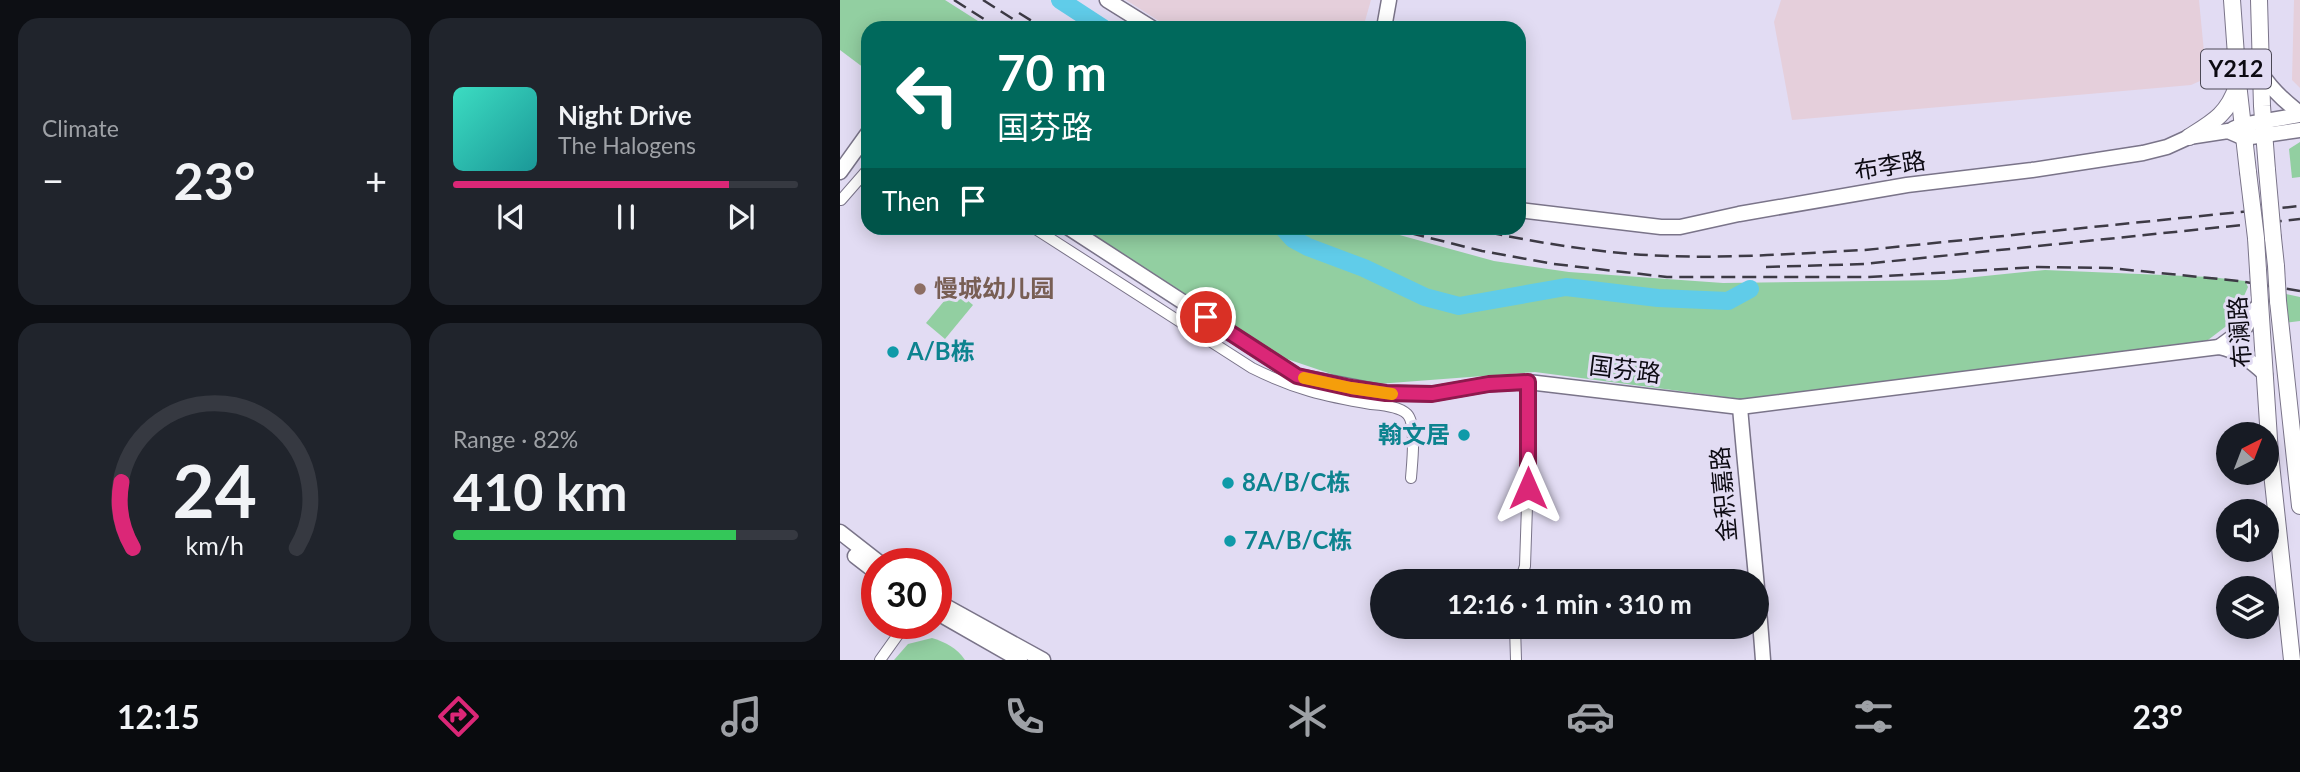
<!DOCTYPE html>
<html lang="en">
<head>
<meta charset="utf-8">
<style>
  :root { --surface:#171b24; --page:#20242c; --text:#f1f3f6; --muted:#9ea1a6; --line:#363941; --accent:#db2777 }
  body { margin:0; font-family:Lato,"Noto Sans SC",sans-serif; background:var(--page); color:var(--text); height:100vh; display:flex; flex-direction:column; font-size:26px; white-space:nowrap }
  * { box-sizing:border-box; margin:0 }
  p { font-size:23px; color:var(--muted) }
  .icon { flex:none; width:38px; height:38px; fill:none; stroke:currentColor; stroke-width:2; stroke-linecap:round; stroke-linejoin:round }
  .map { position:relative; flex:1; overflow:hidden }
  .panel { display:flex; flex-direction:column; gap:18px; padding:18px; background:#0d0f14; width:840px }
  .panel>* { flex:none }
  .banner { position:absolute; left:21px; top:21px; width:665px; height:214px; border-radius:21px; box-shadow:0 4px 18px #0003; background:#00695c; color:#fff; overflow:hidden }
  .needle { width:46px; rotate:42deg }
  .tools { position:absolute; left:1376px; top:422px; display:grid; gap:14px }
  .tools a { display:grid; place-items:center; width:63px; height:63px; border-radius:50%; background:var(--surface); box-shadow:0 4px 18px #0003; font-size:35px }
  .speed { position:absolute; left:21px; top:548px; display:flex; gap:14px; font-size:35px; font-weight:700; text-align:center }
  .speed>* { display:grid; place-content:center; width:91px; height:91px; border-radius:50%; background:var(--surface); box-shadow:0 4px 18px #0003; line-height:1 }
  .speed .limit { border:10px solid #d22; background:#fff; color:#111 }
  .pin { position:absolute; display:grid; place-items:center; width:60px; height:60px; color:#fff; margin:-30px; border:4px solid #fff; border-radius:50%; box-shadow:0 2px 7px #0007 }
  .me { position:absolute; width:77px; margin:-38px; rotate:0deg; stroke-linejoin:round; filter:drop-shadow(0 0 5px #0008) }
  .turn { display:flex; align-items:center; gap:24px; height:147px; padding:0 21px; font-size:32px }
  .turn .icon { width:91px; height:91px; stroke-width:2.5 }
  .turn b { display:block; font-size:49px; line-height:60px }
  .then { display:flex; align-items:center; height:66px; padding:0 21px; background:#0003; gap:14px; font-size:26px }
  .big { font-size:52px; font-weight:700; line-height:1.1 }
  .panel .tile { flex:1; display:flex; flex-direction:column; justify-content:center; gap:10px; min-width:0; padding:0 24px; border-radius:21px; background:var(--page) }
  .panel .dial { align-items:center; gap:0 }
  .dial svg { height:182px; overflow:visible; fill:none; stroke:var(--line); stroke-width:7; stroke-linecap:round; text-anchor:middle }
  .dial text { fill:var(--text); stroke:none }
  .song { display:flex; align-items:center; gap:21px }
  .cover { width:84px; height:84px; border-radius:10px; background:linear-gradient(135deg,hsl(170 70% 55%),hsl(180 70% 35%)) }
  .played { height:7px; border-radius:4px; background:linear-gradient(90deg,var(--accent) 80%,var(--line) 80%) }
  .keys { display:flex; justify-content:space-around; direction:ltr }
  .heat { display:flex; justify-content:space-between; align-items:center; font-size:38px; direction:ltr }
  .charge { height:10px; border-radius:5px; background:linear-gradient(90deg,#34c759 82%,var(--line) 0) }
  .panel .tiles { flex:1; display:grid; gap:18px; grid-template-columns:repeat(2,1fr) }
  .trip { position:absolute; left:530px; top:569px; width:399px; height:70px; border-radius:35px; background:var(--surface); box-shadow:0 4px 18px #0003; font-weight:700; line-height:70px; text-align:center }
  .menu { display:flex; height:112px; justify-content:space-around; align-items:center; background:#090b0e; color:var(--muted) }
  .menu .icon { width:49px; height:49px }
  .menu .on { color:var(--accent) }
  .menu b { font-size:32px; color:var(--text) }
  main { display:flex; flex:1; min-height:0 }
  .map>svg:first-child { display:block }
</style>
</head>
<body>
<main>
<section class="panel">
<div class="tiles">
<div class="tile"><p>Climate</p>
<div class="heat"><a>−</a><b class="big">23°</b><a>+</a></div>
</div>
<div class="tile">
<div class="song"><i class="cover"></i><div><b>Night Drive</b><p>The Halogens</p></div></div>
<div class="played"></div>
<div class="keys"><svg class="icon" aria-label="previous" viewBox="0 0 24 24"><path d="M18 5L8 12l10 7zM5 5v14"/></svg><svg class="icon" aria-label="pause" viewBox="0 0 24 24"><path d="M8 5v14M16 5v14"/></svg><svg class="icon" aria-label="next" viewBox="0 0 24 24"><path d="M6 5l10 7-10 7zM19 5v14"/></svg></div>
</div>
<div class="tile dial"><svg viewBox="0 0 100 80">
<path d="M14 69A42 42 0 1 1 86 69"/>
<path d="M14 69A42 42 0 0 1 9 40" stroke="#db2777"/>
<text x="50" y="56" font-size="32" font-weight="700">24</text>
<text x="50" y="72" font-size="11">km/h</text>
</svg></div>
<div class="tile"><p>Range · 82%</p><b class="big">410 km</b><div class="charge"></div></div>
</div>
</section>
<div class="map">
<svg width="1460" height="660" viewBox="0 0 1460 660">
  <rect width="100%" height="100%" fill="#e2dcf3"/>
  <g fill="#e5cfdb">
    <path d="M 286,0 L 531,0 L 523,28 L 330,28 Z"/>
    <path d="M 941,0 L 1359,0 L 1366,73 L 1360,81 L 1351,85 L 952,120 L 934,22 Z"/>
    <path d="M 1454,0 L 1460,0 L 1460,88 L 1452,80 Z"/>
  </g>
  <g fill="#92cfa1">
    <path d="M 0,0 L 105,0 L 149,28 L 28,28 L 28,71 L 0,50 Z"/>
    <path d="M 1460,142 L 1460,177 L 1452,178 L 1449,149 Z"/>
    <path d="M 240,228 L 534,228 L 654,261 L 729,272 L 883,283 L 1106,280 L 1205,270 L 1370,277 L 1405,281 L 1408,287 L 1393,321 L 1364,343 L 908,400 L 695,372 L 524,385 L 429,353 Z"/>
    <path d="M 114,289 L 133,305 L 105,339 L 86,323 Z"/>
    <path d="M 1442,293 L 1460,297 L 1460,321 L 1445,323 Z"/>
    <path d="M 92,638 C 105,642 117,648 125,660 L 54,660 L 68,644 Z"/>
  </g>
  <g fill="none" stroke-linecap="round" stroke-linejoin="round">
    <g stroke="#60cce9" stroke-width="18">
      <path d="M 220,0 L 263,28"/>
      <path d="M 443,228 L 453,239 L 468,247 L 524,268 L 585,297 L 619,306 L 726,287 L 818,298 L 888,301 L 910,289"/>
    </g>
    <g stroke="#7a7489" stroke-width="12">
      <g id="street">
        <path d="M 1,200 L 28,169"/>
        <path d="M 194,228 L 412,368 C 454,389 484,396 531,404 C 541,405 559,406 567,414 C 577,424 572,463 571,478"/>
        <path d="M 680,581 L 685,566 L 687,506 L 688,382"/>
        <path d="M 675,626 L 676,660"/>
        <path d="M 40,660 L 65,625"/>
      </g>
    </g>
    <g stroke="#7a7489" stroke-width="17">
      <g id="secondary">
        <path d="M 267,0 L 312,28"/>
        <path d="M 544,28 L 549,0"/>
        <path d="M 1421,73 C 1431,89 1444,101 1460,113"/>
        <path d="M 1393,129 L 1402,125 L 1460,115"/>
        <path d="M 0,172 L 28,133"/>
        <path d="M 679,210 L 821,227 L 840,227 L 899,214 L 1067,185 L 1192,170 L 1303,153 L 1327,147 L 1349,137 L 1388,131 L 1404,138 L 1460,130"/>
        <path d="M 229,228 L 457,376 L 546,393 L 592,394 L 649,384 L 688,382 L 900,407 L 1379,347 C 1398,351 1411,361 1425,374"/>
        <path d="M 1379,347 L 1405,328 L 1420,302"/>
        <path d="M 900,407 C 907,491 917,575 923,660"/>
        <path d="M 0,532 L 41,564"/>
        <path d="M 15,556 L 37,573"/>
        <path d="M 96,601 L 203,660"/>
        <path d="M 96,612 L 180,660"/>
        <path d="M 65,625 L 67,623"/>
      </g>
    </g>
    <g stroke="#7a7489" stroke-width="18">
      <g id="primary">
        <path d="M 1392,0 L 1398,83 L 1408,172"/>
        <path d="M 1419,0 L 1422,106 L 1427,170"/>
        <path d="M 1349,137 C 1373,122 1388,114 1397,86"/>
        <path d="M 1416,238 L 1418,270"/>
        <path d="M 1433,238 L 1436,266"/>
        <path d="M 1438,301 L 1460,506"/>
        <path d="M 1420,302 L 1430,454 L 1452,660"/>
      </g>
    </g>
    <use href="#street" stroke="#fff" stroke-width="10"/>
    <use href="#secondary" stroke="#fff" stroke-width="14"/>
    <use href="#primary" stroke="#fff" stroke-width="16"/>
    <g stroke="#3d3a45" stroke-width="2.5" stroke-dasharray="14 7" stroke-linecap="butt">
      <path d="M 114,0 L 158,28"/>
      <path d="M 143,0 L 187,28"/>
      <path d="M 179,13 L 203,28"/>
      <path d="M 550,228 L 642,251 L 714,264 L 827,277 L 1029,277 L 1198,267 L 1270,268 L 1399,281 L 1460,291"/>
      <path d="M 628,228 C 678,239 730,248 781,253 C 862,261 944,254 1025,250 L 1460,206"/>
      <path d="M 926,267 L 1024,264 L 1460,219"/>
    </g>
    <g stroke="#7a7489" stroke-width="18" stroke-linecap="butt">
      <g id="primary-bridge">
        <path d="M 1427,170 L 1433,238"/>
        <path d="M 1408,172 L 1416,238"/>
        <path d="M 1436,266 L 1438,301"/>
        <path d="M 1418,270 L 1420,302"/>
      </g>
    </g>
    <use href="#primary-bridge" stroke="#fff" stroke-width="16"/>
  </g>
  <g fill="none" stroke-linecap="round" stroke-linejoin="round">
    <g stroke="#8e194d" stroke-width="18">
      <path id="route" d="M 366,317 L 457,376 L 511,388 L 546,393 L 592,394 L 649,384 L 688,382 L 688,488"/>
    </g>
    <use href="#route" stroke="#db2777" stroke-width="12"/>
    <path stroke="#f59e0b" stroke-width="12" d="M 464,378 L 511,388 L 552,394"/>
  </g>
  <circle fill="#8d6e63" stroke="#e2dcf3" stroke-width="2.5" cx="80" cy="289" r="7"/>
  <g fill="#0f9aa8" stroke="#e2dcf3" stroke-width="2.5">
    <circle cx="53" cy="352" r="7"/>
    <circle cx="624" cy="435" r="7"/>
    <circle cx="388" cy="483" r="7"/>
    <circle cx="390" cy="541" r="7"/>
  </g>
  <g text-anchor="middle" stroke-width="6" stroke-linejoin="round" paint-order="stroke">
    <rect fill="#e2dcf3" stroke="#4c4956" stroke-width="2" x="1361" y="49.5" width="70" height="39" rx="5"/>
    <g font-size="23" font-weight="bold" fill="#0c0a12">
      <text x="1396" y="77">Y212</text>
    </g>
    <g font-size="24" fill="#0c0a12" stroke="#e2dcf3">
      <text transform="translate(1050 166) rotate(-9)" y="8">布李路</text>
      <text transform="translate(1400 332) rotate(-94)" y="8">布澜路</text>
      <text transform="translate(785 370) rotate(7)" y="8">国芬路</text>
      <text transform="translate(884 494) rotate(-95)" y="8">金积嘉路</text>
    </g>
    <g font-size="24" font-weight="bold" fill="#785e54" stroke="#e2dcf3" text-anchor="start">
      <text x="94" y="297">慢城幼儿园</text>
    </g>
    <g font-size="24" font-weight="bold" fill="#0d838f" stroke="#e2dcf3" text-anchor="start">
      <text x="67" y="360">A/B栋</text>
      <text x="610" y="443" text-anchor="end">翰文居</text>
      <text x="402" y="491">8A/B/C栋</text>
      <text x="404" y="549">7A/B/C栋</text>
    </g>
  </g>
</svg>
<div class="tools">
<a><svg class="needle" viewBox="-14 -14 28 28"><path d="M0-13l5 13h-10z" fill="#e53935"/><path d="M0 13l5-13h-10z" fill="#9ea1a6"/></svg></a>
<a><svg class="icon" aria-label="sound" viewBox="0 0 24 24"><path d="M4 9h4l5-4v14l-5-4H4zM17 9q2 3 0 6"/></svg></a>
<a><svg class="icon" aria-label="layers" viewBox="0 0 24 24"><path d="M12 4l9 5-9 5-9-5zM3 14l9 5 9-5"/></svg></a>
</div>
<div class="speed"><div class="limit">30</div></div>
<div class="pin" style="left:366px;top:317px;background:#d93025"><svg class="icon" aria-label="arrive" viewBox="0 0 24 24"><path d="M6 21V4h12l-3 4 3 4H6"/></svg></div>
<svg class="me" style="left:688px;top:488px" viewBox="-20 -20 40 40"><path d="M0-17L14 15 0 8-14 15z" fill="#db2777" stroke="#fff" stroke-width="4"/></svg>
<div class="trip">12:16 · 1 min · 310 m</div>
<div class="banner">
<div class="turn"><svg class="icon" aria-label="left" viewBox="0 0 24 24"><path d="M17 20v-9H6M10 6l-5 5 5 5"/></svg><div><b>70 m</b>国芬路</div></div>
<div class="then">Then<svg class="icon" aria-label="arrive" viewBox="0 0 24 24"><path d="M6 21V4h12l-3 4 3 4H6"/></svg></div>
</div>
</div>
</main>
<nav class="menu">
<b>12:15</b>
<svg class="icon on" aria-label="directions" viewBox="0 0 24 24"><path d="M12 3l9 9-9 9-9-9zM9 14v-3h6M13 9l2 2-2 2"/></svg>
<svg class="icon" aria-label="music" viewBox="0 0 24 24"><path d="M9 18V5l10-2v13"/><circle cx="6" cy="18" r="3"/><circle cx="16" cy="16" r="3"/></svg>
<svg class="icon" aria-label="phone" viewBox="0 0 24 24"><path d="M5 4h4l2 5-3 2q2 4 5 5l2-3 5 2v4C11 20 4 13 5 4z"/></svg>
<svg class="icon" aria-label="climate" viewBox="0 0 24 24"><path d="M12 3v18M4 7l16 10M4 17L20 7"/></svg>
<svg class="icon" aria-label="car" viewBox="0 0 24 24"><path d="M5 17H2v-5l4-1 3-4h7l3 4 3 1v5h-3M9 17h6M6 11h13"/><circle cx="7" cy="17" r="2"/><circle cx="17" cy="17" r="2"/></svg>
<svg class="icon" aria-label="filters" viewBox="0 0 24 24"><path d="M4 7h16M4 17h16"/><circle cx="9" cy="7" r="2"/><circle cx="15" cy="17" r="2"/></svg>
<b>23°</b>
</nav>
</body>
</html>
